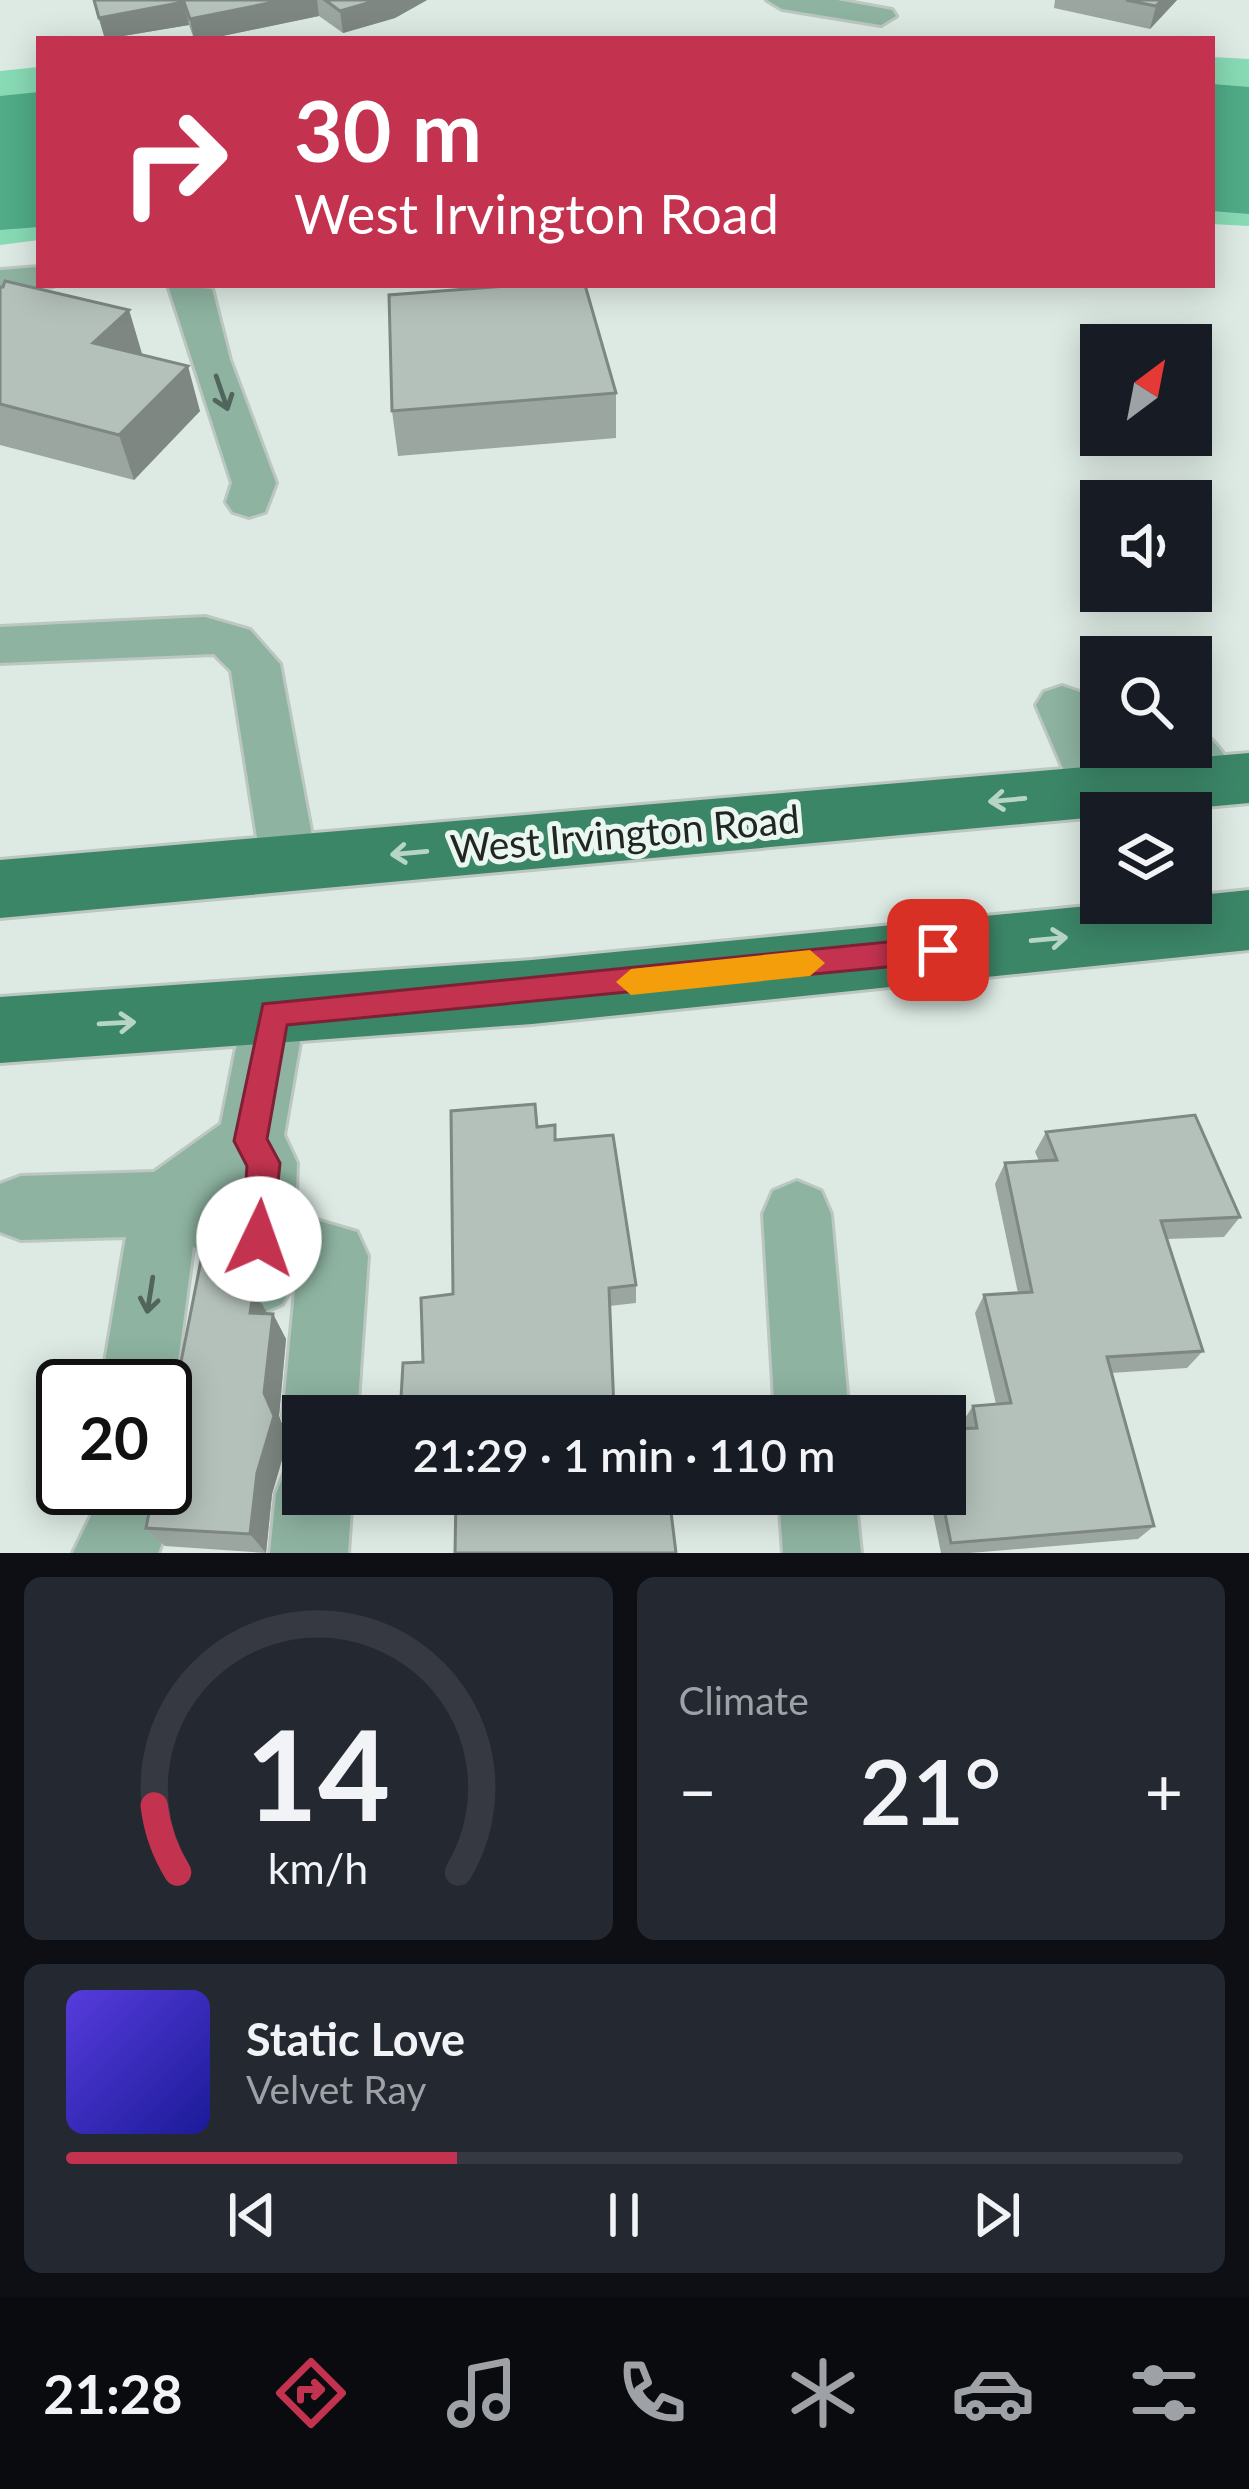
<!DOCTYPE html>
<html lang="en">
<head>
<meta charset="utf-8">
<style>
  :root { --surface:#171b24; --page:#242831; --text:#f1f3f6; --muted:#9ea1a6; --line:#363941; --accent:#c33350 }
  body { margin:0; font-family:Lato,sans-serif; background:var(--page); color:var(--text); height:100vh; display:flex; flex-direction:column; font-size:45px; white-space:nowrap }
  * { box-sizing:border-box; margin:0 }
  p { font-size:39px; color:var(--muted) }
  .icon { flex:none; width:66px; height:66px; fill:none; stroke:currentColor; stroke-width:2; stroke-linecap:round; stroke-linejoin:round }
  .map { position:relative; height:1553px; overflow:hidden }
  .drawer { display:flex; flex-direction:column; gap:24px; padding:24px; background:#0d0f14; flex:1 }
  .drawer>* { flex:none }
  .banner { position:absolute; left:36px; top:36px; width:1179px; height:252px; border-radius:0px; box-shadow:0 6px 30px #0003; background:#c33350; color:#fff; overflow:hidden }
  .needle { width:78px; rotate:32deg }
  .fabs { position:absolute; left:1080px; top:324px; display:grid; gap:24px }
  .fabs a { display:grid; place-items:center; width:132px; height:132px; border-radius:0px; background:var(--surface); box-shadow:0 6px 30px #0003; font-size:60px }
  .speed { position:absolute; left:36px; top:1359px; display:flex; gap:24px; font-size:60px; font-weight:700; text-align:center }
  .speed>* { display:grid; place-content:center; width:156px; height:156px; border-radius:50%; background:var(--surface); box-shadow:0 6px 30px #0003; line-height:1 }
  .speed .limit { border:6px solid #111; border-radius:18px; background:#fff; color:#111 }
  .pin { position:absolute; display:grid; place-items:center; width:102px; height:102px; color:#fff; margin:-51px; border-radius:24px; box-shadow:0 6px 18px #0006 }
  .me { position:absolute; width:132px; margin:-66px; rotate:3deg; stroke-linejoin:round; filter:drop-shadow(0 0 9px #0008) }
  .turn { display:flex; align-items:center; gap:42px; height:252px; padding:0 60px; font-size:54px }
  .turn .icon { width:156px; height:156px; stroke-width:2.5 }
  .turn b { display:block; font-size:84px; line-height:102px }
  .big { font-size:90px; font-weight:600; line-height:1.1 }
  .drawer .card { flex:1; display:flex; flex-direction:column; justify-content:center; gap:18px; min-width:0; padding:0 42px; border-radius:18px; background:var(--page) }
  .drawer .dial { align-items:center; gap:0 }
  .dial svg { height:312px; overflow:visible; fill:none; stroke:var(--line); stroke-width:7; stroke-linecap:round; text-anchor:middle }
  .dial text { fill:var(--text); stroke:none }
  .song { display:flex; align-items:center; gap:36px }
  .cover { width:144px; height:144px; border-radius:18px; background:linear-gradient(135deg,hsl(250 70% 55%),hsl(240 70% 35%)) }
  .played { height:12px; border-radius:6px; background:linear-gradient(90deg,var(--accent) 35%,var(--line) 35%) }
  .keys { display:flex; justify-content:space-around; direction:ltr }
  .heat { display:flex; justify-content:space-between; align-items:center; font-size:66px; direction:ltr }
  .drawer .tiles { flex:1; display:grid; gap:24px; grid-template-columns:1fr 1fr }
  .card:last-child { grid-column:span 2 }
  .trip { position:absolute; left:282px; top:1395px; width:684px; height:120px; border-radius:0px; background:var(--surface); box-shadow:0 6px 30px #0003; font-weight:600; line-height:120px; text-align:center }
  .menu { display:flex; height:192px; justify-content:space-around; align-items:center; background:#090b0e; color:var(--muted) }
  .menu .icon { width:84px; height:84px }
  .menu .selected { color:var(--accent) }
  .menu b { font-size:54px; color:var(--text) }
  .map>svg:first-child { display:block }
</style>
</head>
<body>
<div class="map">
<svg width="1249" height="1553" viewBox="0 0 1249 1553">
  <rect width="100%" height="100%" fill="#ddeae3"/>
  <g fill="#88dab5">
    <path d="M 1212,57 L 1249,59 L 1249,226 L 1212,224 Z"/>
    <path d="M 39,67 L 39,240 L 0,245 L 0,71 Z"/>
  </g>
  <g fill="#50ab86">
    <path d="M 1212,84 L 1249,87 L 1249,214 L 1212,211 Z"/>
    <path d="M 39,92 L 39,227 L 0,230 L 0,96 Z"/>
  </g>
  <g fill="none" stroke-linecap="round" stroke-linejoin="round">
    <g stroke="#bbc7c0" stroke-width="6">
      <g id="minor">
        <path d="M 767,0 L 837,0 L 892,10 L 896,16 L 881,25 L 782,9 Z"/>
        <path d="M 39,267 L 39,285 L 53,286 L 0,294 L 0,270 Z"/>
        <path d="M 168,285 L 212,289 L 230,360 L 276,483 L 265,512 L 249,517 L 233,512 L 226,502 L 232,483 Z"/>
        <path d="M 205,617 L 250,630 L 280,664 L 317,863 L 309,879 L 289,886 L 269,879 L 261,863 L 231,671 L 214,654 L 0,663 L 0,627 Z"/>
        <path d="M 1062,686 L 1080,692 L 1101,747 L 1106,747 L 1125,791 L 1117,806 L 1098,812 L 1079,806 L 1036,705 L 1044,692 Z"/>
        <path d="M 1191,728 C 1215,735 1227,759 1239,781 L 1231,796 C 1192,808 1180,778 1162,747 L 1191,747 Z"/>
        <path d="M 274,986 L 296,994 L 305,1013 L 284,1135 L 297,1163 L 295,1214 L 357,1232 L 368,1256 L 357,1416 L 303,1416 L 303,1446 L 294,1442 L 283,1416 L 296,1281 L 282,1304 L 257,1315 L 232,1304 L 222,1280 L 224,1259 L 193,1247 L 175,1386 L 165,1409 L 165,1386 L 101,1386 L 126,1237 L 21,1240 L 0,1232 L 0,1184 L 21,1176 L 154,1172 L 221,1124 L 243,1013 L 252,994 Z"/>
        <path d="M 797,1181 L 821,1191 L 831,1214 L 849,1416 L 775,1416 L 763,1214 L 773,1191 Z"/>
        <path d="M 303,1460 L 303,1494 L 352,1494 L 348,1553 L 270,1553 L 276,1494 L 287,1467 Z"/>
        <path d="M 165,1475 C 175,1500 168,1529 158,1553 L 73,1553 L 91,1516 L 94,1488 L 165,1488 Z"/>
        <path d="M 779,1494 L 855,1494 L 861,1553 L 783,1553 Z"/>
      </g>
    </g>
    <g stroke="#bbc7c0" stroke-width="6">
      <g id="major">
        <path d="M 1249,753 L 1249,803 L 0,918 L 0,860 Z"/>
        <path d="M 1249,890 L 1249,950 L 532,1024 L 0,1063 L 0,997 L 532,960 L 1118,903 L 1191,903 L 1191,896 Z"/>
      </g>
    </g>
    <use href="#minor" fill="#8eb3a1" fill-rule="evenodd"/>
    <use href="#major" fill="#3c8668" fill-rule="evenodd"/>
  </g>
  <g fill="#9ba6a0">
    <path d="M 93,0 L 427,0 L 395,18 L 343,33 L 319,16 L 208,39 L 194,39 L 189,25 L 105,39 Z"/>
    <path d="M 1055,0 L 1177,0 L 1150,29 L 1054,8 Z"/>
    <path d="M 0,287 L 129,310 L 142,354 L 200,411 L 134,480 L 0,445 Z"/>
    <path d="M 616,393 L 616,438 L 398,456 L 392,411 Z"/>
    <path d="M 1046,1132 L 1240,1217 L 1224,1237 L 1167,1239 L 1203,1351 L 1187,1368 L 1111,1373 L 1154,1526 L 1138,1539 L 970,1553 L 941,1553 L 929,1494 L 945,1494 L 945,1442 L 953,1429 L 964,1429 L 963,1421 L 973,1406 L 996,1404 L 975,1313 L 984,1295 L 1018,1293 L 995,1184 L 1005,1163 L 1039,1161 L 1035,1152 Z"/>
    <path d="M 556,1140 L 636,1285 L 636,1303 L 609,1306 L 400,1416 L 453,1294 Z"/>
    <path d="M 219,1284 L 241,1293 L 254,1289 L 267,1314 L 273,1314 L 286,1339 L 279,1416 L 288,1439 L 272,1494 L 266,1553 L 165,1546 L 146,1528 L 168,1428 Z"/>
    <path d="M 662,1494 L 447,1510 L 441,1496 Z"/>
  </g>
  <g fill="#7e8782">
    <path d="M 284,0 L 317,0 L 319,16 L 208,39 L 194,39 L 190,19 Z"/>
    <path d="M 378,0 L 427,0 L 395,18 L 343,33 L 340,11 Z"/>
    <path d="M 1162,0 L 1177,0 L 1150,29 L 1156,6 Z"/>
    <path d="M 184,2 L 189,25 L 105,39 L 99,18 Z"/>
    <path d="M 129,310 L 142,354 L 93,343 Z"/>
    <path d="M 188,366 L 200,411 L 134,480 L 119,435 Z"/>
    <path d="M 254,1289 L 268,1315 L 250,1313 Z"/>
    <path d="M 273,1314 L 286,1339 L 279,1416 L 288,1439 L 272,1494 L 266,1553 L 250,1534 Z"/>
  </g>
  <g fill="#b4c1ba" stroke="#7e8782" stroke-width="3">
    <path d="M 94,0 L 284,0 L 190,19 L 184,2 L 99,18 Z"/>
    <path d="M 325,0 L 378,0 L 340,11 Z"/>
    <path d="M 1126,0 L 1162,0 L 1156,6 Z"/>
    <path d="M 5,281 L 129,310 L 93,343 L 188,366 L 119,435 L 0,404 L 0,287 L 3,287 Z"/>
    <path d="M 521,285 L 585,285 L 616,393 L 392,411 L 389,295 Z"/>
    <path d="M 535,1104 L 537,1127 L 555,1125 L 555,1140 L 613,1135 L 636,1285 L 609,1288 L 614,1410 L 656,1409 L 657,1416 L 400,1416 L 403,1363 L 423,1362 L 421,1298 L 453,1294 L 451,1111 Z"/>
    <path d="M 1195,1115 L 1240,1217 L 1161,1221 L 1203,1351 L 1107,1357 L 1154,1526 L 951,1543 L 941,1494 L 945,1494 L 945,1458 L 959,1458 L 953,1429 L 977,1428 L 973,1406 L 1011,1403 L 984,1295 L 1032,1292 L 1005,1163 L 1057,1160 L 1046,1132 Z"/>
    <path d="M 202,1255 L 215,1282 L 241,1293 L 254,1289 L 250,1313 L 273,1314 L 264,1393 L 274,1416 L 257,1473 L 250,1534 L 146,1528 L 154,1488 L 165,1488 L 165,1428 L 168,1428 Z"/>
    <path d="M 441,1494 L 662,1494 L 663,1513 L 671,1512 L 676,1553 L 455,1553 L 456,1495 L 441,1496 Z"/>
  </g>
  <defs><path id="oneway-shaft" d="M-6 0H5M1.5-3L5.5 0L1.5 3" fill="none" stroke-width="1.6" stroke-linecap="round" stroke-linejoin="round" transform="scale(3)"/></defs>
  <g stroke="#52655c">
    <use href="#oneway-shaft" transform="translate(222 393) rotate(71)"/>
    <use href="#oneway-shaft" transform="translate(150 1295) rotate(99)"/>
  </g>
  <g stroke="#b6d5c7">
    <use href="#oneway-shaft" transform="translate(1007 800) rotate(175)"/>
    <use href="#oneway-shaft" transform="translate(409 853) rotate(175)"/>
    <use href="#oneway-shaft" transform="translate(1049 939) rotate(-5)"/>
    <use href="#oneway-shaft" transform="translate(117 1023) rotate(-3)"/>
  </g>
  <path fill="#c33350" stroke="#7f2134" stroke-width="3" d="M 938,937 L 953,950 L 938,962 L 287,1025 L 267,1139 L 280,1163 L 271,1251 L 259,1256 L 247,1251 L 242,1239 L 247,1166 L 234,1141 L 263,1004 Z"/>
  <path fill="#f59e0b" d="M 810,950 L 825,963 L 810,976 L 631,995 L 616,982 L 631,969 Z"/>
  <g text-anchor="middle" stroke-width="10" stroke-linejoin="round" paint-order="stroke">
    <g font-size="39" fill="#212623" stroke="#eaf7f0">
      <text transform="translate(625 834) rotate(-5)" y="14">West Irvington Road</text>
    </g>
  </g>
</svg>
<div class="fabs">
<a><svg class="needle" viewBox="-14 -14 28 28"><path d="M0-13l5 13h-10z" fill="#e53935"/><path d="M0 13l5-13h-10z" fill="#9ea1a6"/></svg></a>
<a><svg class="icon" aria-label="sound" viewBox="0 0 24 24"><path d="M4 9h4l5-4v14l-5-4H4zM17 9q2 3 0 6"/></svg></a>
<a><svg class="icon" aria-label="search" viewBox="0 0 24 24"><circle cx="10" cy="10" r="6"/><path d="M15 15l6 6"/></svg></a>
<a><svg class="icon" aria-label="layers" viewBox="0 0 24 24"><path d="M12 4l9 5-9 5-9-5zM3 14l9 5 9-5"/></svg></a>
</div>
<div class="speed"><div class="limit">20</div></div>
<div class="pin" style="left:938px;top:950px;background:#d93025"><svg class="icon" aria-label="arrive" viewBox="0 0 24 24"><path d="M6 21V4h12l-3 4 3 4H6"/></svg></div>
<svg class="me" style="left:259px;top:1239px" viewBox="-20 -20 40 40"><circle r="19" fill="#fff"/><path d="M0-13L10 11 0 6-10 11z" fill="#c33350"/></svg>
<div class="trip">21:29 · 1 min · 110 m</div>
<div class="banner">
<div class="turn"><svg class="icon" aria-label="right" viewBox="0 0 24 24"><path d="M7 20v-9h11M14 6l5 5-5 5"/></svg><div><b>30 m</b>West Irvington Road</div></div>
</div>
</div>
<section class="drawer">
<div class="tiles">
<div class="card dial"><svg viewBox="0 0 100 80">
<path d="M14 69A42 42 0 1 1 86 69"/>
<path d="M14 69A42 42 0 0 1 8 52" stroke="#c33350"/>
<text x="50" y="56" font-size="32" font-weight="700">14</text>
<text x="50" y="72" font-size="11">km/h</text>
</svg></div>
<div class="card"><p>Climate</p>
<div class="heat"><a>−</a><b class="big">21°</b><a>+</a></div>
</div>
<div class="card">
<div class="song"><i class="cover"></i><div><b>Static Love</b><p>Velvet Ray</p></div></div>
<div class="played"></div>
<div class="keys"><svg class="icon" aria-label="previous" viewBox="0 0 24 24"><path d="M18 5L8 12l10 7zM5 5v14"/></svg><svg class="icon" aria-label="pause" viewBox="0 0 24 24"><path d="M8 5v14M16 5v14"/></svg><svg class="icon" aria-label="next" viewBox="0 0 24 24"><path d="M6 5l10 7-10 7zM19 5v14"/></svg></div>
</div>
</div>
</section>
<nav class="menu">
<b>21:28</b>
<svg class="icon selected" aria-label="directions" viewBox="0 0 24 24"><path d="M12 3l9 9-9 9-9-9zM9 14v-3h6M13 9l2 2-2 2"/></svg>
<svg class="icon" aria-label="music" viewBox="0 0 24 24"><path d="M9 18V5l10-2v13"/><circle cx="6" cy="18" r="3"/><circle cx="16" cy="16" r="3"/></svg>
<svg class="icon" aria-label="phone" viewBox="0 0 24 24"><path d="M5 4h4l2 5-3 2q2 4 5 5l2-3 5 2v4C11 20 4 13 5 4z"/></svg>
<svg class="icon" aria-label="climate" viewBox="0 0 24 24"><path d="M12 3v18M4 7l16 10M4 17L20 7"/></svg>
<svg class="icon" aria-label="car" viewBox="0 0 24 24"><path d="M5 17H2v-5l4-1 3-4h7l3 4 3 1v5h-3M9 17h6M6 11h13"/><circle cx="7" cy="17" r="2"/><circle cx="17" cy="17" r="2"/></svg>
<svg class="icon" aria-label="filters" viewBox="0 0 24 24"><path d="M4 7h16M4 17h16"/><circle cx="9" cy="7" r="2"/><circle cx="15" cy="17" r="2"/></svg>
</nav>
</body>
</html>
